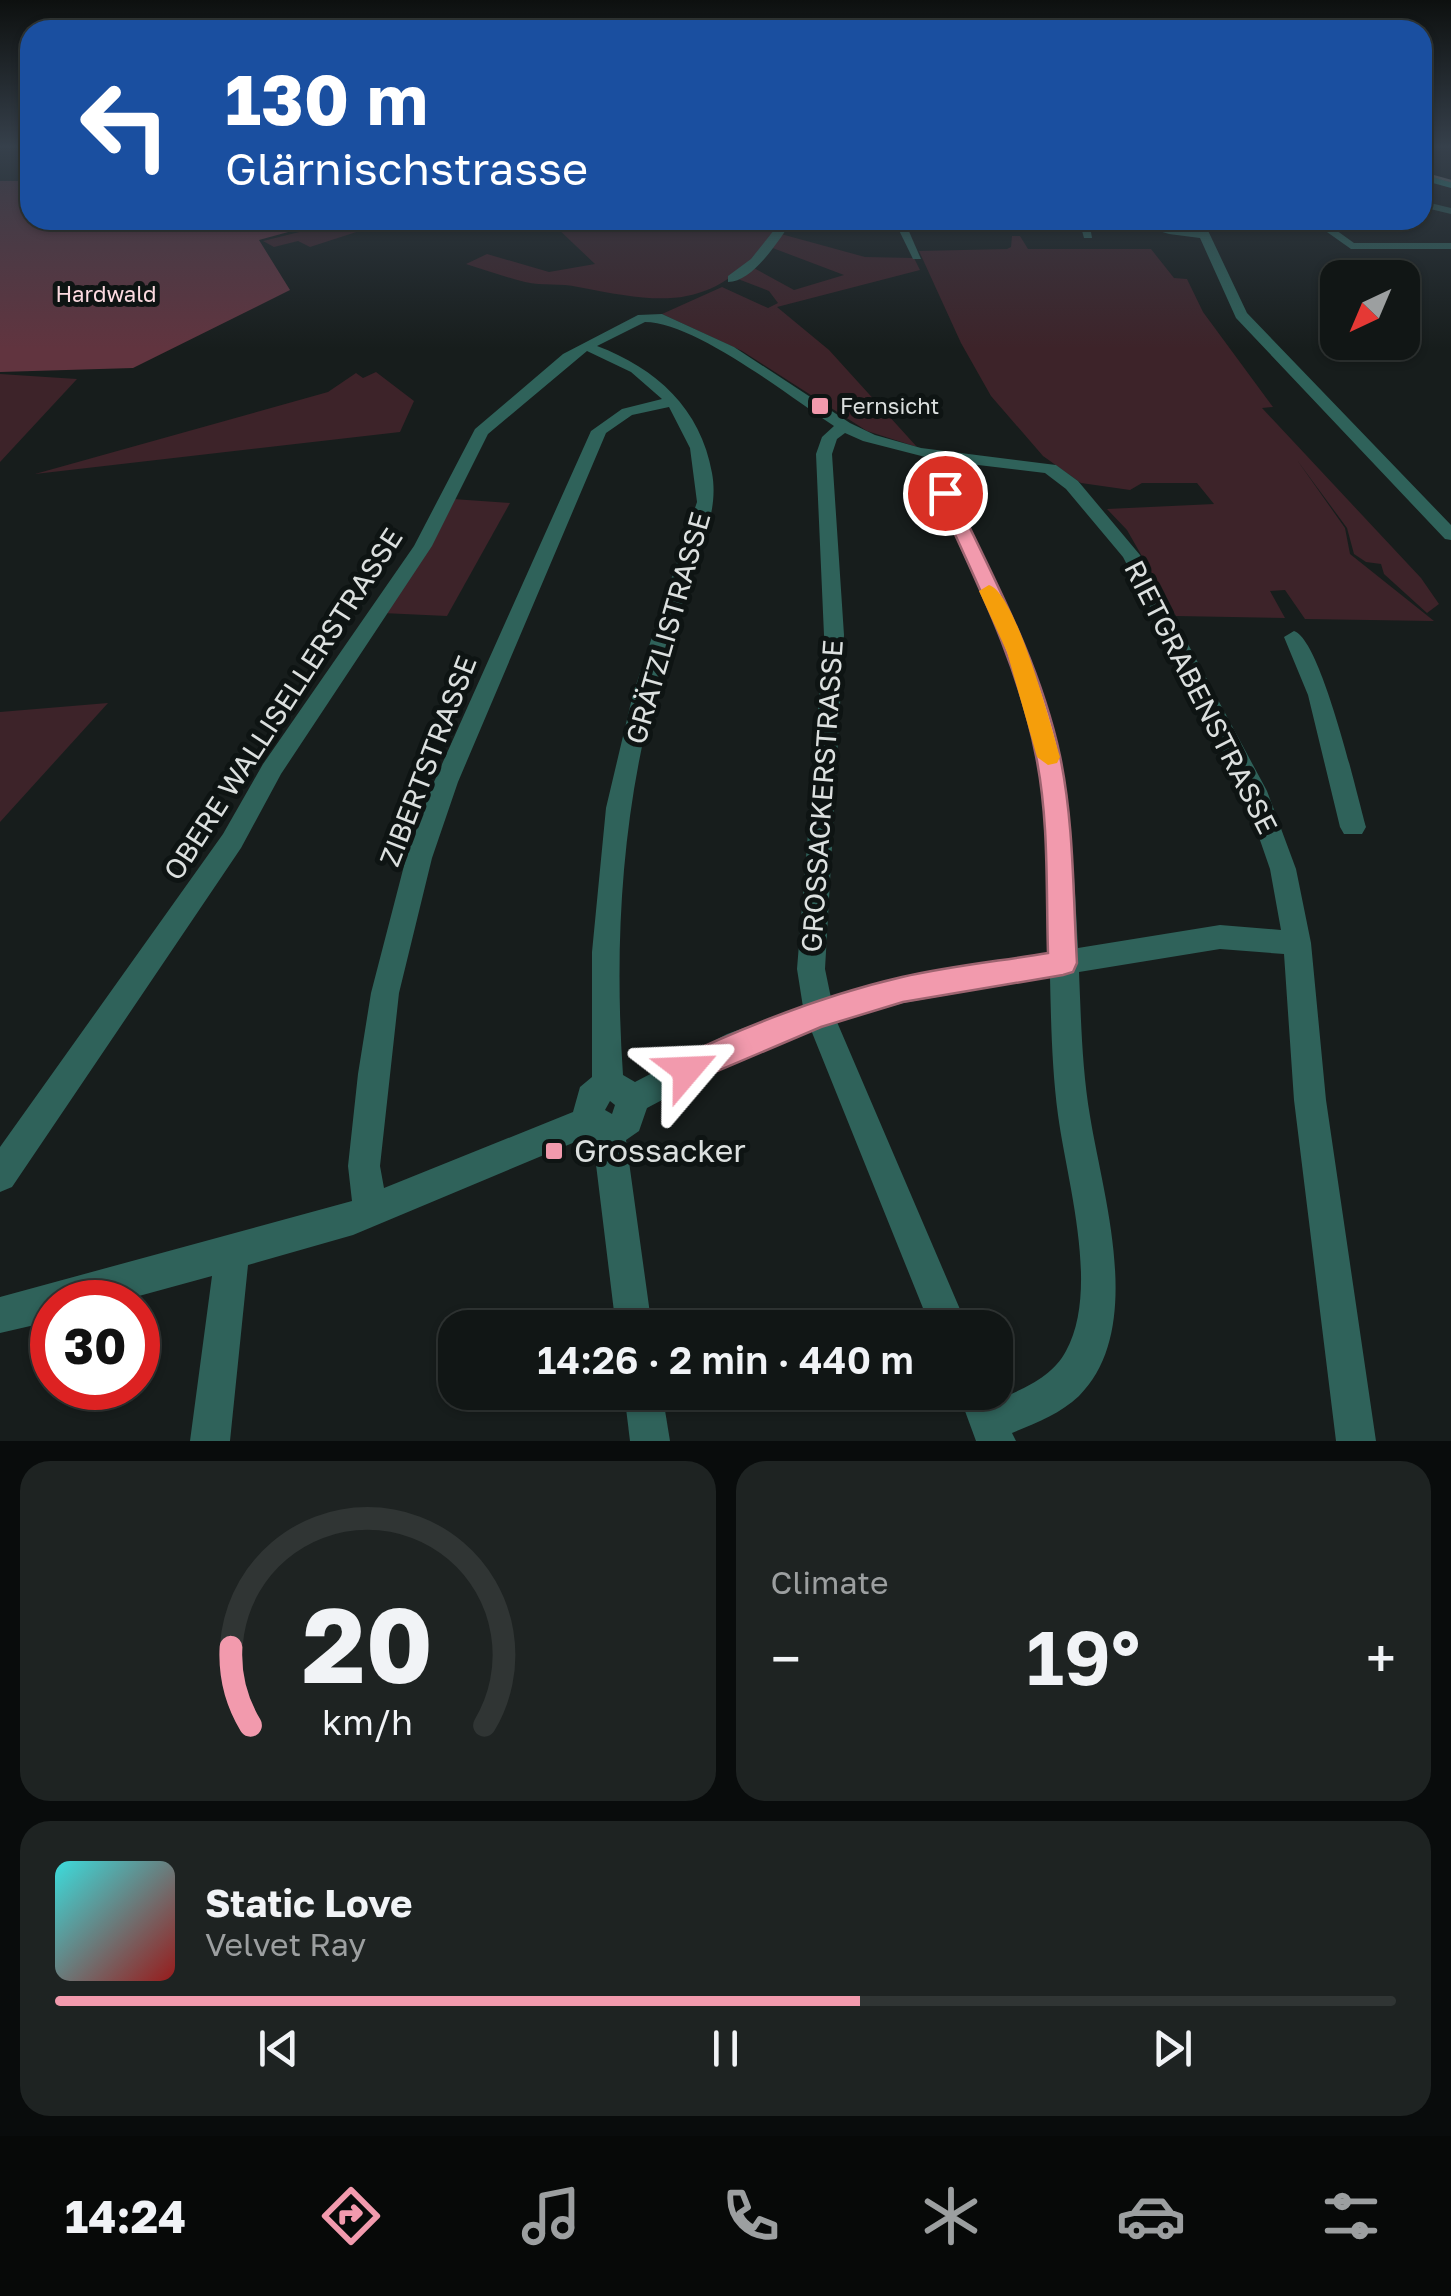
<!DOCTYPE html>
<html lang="en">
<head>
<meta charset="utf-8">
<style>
  :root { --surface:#111615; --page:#1e2322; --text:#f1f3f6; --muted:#9c9fa0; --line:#303534; --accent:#f29aad }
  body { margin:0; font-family:"Golos Text",sans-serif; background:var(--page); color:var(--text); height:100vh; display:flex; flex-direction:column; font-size:38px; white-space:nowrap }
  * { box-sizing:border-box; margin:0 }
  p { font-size:32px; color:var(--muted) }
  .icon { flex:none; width:55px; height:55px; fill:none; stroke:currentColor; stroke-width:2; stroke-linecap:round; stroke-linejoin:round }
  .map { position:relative; height:1441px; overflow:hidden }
  .sheet { display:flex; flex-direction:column; gap:20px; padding:20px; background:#090c0c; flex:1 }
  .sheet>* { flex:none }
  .hud { position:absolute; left:20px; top:20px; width:1412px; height:210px; border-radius:30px; box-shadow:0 2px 8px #0004,0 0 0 2px var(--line); background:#1a4fa0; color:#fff; overflow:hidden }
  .needle { width:65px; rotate:224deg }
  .controls { position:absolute; left:1320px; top:260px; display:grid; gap:20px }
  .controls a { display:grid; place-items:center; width:100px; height:100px; border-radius:20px; background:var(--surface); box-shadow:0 2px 8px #0004,0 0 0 2px var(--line); font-size:50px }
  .speed { position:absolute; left:30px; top:1280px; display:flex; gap:20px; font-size:50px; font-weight:700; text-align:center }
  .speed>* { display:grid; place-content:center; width:130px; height:130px; border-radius:50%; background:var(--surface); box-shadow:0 2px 8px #0004,0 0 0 2px var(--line); line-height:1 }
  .speed .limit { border:15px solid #d22; background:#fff; color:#111 }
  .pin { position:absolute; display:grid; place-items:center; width:85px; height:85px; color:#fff; margin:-42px; border:5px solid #fff; border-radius:50%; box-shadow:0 2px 10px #0007 }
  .me { position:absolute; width:110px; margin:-55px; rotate:64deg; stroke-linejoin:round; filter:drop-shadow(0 0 8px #0008) }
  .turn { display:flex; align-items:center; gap:35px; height:210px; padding:0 40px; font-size:45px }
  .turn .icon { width:130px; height:130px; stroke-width:2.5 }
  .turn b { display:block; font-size:70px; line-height:85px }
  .big { font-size:75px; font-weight:600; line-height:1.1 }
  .sheet .tile { flex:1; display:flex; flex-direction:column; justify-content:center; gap:15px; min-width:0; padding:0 35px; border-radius:30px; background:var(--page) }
  .sheet .dial { align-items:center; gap:0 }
  .dial svg { height:260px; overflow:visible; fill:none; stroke:var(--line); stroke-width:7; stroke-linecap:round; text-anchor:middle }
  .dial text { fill:var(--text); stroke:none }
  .song { display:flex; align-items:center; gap:30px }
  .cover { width:120px; height:120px; border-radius:15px; background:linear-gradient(135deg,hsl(180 70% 55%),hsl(0 70% 35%)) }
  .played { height:10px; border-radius:5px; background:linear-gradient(90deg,var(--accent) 60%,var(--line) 60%) }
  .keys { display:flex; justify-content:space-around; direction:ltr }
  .heat { display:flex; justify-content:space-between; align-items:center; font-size:55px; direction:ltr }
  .sheet .tiles { flex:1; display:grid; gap:20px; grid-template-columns:1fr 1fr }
  .tile:last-child { grid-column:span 2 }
  .trip { position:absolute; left:438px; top:1310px; width:575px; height:100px; border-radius:30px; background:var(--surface); box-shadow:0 2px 8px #0004,0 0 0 2px var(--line); font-weight:600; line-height:100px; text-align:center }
  .dock { display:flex; height:160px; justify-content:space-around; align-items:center; background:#070908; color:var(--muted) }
  .dock .icon { width:70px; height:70px }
  .dock .active { color:var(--accent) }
  .dock b { font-size:45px; color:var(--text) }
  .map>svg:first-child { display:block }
</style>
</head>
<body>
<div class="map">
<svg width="1451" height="1441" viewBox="0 0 1451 1441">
  <rect width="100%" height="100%" fill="#171d1c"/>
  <g fill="#3d2329">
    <path d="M 348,220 L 369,220 L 378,225 L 310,247 L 298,241 L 274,247 L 263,241 Z"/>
    <path d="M 555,220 L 706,220 C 729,230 754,220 776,232 C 713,311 670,305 578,287 C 561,283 542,286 525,282 C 505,277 485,270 466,264 L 487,254 L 549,272 L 595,264 L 555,226 Z"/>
    <path d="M 781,234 L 865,257 L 914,258 L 920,270 L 777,307 L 829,350 L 917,447 L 867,431 L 742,351 L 662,314 L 722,287 L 768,308 L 778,303 L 769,291 L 738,279 L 752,267 L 794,290 L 844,275 L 770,247 Z"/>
    <path d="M 1012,236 L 1020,236 L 1028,249 L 1151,249 L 1174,278 L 1187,279 L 1203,312 L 1273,407 L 1262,408 L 1421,578 L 1439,604 L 1427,613 L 1384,574 L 1381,564 L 1366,562 L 1354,554 L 1347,528 L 1297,460 L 1345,528 L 1350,554 L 1434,621 L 1305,619 L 1285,590 L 1270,591 L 1285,618 L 1176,616 L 1127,530 L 1107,509 L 1214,504 L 1197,483 L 1142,483 L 1130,490 L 1081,483 L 1043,456 L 991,396 L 961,343 L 919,251 L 1007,249 L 1011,247 Z"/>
    <path d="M 376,372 L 414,401 L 400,432 L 35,474 L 328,392 L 356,373 L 363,378 Z"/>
    <path d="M 0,374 L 77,379 L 0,462 Z"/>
    <path d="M 453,499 L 510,503 L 447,616 L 382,613 Z"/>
    <path d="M 108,703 L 0,822 L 0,712 Z"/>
  </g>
  <path fill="#61343f" d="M 0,181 L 30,181 L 30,220 L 332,220 L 259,240 L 290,290 L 133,368 L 0,372 Z"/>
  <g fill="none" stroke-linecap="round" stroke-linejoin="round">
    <g fill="#2f625a" fill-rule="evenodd">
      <path d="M 1422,201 L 1451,208 L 1451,214 L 1422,207 Z"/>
      <path d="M 782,220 L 793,220 C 779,239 754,282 728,282 L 728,276 L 751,259 Z"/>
      <path d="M 894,220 L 904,220 L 921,259 L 913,259 Z"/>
      <path d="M 1079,220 L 1089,220 L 1092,238 L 1084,238 Z"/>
      <path d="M 1123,220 L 1197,231 L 1193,220 L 1203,220 L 1247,313 L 1451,525 L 1451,540 L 1445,539 L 1236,318 L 1200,238 L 1169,234 Z"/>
      <path d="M 1310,220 L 1322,220 L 1354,243 L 1451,243 L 1451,249 L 1351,249 Z"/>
      <path d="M 662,314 L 734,347 L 850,423 L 875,435 L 921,448 L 1056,465 L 1078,481 L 1140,555 L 1267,791 L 1296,869 L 1311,943 L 1326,1100 L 1376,1441 L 1336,1441 L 1294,1100 L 1284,954 L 1220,949 L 1079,972 C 1081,1020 1082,1069 1090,1116 C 1103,1197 1146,1329 1079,1396 C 1060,1414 1036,1423 1012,1433 L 1016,1441 L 976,1441 L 958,1392 L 995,1392 L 995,1389 L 999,1399 C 1024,1389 1053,1376 1066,1351 C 1100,1289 1067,1182 1058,1115 C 1052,1070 1051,1023 1050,977 L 903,1003 L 837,1022 L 968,1328 L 931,1328 L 811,1030 L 749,1054 L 647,1108 L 639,1131 L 626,1140 L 652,1328 L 616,1328 L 593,1140 L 587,1137 L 353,1235 L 248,1265 L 230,1441 L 190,1441 L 212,1276 L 117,1302 L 52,1302 L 52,1321 L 0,1333 L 0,1297 L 352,1201 L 348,1166 L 358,1074 L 371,993 L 406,858 L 434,782 L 591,431 L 622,409 L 662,399 L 631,372 L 587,351 L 488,434 L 432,546 L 281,774 L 241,848 L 12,1187 L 0,1192 L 0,1147 L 223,834 L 263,764 L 414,546 L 475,429 L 563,354 L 638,315 ZM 645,322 C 695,322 790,397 834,426 L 822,437 L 816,454 L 824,635 L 797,969 L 803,1007 L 727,1034 L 635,1082 L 623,1075 C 615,959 620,842 646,728 C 657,679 674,631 689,583 C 701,547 719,510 712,473 C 701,409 656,368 597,346 ZM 669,407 L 690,448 L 697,502 L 633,694 L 606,808 L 592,952 L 592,1077 L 580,1087 L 573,1112 L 384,1188 L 380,1166 L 399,993 L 432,858 L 458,782 L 606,433 L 632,415 ZM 845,433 L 863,441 L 937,460 L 933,483 C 961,557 1001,626 1024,702 C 1048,783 1049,869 1050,953 L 903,977 L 831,998 L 825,969 L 844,635 L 832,454 L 837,439 ZM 953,462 L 1045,473 L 1066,489 L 1123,557 L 1243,791 L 1270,869 L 1281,930 L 1220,925 L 1078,948 C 1074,867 1070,785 1047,706 C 1024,629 980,558 949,483 ZM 610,1101 L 615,1105 L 612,1114 L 605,1110 Z"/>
      <path d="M 1294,631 C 1321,639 1357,795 1366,827 L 1362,834 L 1344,834 L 1340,827 L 1308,695 L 1284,637 Z"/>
      <path d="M 624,1392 L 662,1392 L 670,1441 L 630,1441 Z"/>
    </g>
    <path fill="#2ea999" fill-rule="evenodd" d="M 1422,174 L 1451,182 L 1451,188 L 1422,180 Z"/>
    <path stroke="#8e9392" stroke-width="2.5" d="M 1422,173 L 1451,181"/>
  </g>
  <linearGradient id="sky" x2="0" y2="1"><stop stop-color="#0d100f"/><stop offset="0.42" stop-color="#36404b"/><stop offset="1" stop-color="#36404b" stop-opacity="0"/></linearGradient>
  <rect width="1451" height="349" fill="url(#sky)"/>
  <path fill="#f29aad" stroke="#9d6470" stroke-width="2.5" d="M 945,488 L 953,493 C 994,579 1040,663 1060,756 C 1074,823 1073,895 1077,963 L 1073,972 L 1063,975 L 903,1002 L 821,1027 L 687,1084 L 676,1080 L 671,1070 L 676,1059 C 748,1025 824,995 902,977 C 950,966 1000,961 1048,953 C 1046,888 1049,820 1036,756 C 1018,663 975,579 936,493 Z"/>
  <path fill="#f59e0b" d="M 989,585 C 1016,593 1051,726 1060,757 L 1057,763 L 1048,765 L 1037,757 L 1007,652 L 979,591 Z"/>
  <g fill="#f29aad" stroke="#0e1413" stroke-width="4">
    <rect x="810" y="396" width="20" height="20" rx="5"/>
    <rect x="544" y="1141" width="20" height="20" rx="5"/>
  </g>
  <g text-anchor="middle" stroke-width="10" stroke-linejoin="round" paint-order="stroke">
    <g font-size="22" fill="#fcdae0" stroke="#0e1413">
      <text x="106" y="302">Hardwald</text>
    </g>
    <g font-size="22" fill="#dce0df" stroke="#0e1413" text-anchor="start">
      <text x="840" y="414">Fernsicht</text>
    </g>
    <g font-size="28" fill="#dce0df" stroke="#0e1413">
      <text transform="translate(668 628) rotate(-74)" y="10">GRÄTZLISTRASSE</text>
      <text transform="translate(1201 697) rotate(63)" y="10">RIETGRABENSTRASSE</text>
      <text transform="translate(283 704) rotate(-57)" y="10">OBERE WALLISELLERSTRASSE</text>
      <text transform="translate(428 761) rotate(-69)" y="10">ZIBERTSTRASSE</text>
      <text transform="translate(822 796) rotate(-86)" y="10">GROSSACKERSTRASSE</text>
    </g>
    <g font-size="32" fill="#dce0df" stroke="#0e1413" text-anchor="start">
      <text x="574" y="1162">Grossacker</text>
    </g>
  </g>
</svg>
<div class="controls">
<a><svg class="needle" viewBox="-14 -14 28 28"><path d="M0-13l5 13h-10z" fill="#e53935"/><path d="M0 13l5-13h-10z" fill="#9c9fa0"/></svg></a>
</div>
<div class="speed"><div class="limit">30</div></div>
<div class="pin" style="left:945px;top:493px;background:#d93025"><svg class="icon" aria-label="arrive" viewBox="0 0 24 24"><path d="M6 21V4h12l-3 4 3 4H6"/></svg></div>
<svg class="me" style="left:687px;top:1070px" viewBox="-20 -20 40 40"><path d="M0-17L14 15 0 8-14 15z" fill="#f29aad" stroke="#fff" stroke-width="4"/></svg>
<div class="trip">14:26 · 2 min · 440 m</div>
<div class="hud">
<div class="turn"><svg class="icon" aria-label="left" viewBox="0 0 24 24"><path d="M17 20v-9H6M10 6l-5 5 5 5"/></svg><div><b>130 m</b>Glärnischstrasse</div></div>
</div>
</div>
<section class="sheet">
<div class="tiles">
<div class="tile dial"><svg viewBox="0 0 100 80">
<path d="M14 69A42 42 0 1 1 86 69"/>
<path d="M14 69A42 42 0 0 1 8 45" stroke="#f29aad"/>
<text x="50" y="56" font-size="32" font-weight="700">20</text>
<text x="50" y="72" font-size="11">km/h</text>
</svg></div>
<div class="tile"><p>Climate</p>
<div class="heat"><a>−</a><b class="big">19°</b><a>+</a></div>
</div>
<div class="tile">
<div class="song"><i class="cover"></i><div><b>Static Love</b><p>Velvet Ray</p></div></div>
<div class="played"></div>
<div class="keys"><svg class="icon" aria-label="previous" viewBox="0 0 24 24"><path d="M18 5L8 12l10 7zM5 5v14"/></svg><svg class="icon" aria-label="pause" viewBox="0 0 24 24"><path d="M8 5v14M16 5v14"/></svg><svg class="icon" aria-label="next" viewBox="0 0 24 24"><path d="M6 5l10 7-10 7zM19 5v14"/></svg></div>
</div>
</div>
</section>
<nav class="dock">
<b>14:24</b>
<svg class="icon active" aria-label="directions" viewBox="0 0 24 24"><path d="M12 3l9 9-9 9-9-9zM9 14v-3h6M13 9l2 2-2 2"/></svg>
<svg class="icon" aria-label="music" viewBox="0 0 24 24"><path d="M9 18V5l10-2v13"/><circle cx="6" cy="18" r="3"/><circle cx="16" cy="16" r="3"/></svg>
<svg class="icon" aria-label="phone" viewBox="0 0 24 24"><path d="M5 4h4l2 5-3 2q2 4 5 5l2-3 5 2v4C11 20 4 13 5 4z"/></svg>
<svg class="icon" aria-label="climate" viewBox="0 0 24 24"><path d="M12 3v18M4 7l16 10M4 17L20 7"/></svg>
<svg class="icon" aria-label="car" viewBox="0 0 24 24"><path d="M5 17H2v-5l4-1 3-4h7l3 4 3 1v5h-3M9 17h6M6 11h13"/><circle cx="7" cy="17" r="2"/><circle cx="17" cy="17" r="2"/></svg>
<svg class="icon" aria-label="filters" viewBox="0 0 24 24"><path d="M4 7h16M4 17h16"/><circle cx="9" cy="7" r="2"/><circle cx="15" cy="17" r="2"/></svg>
</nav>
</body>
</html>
